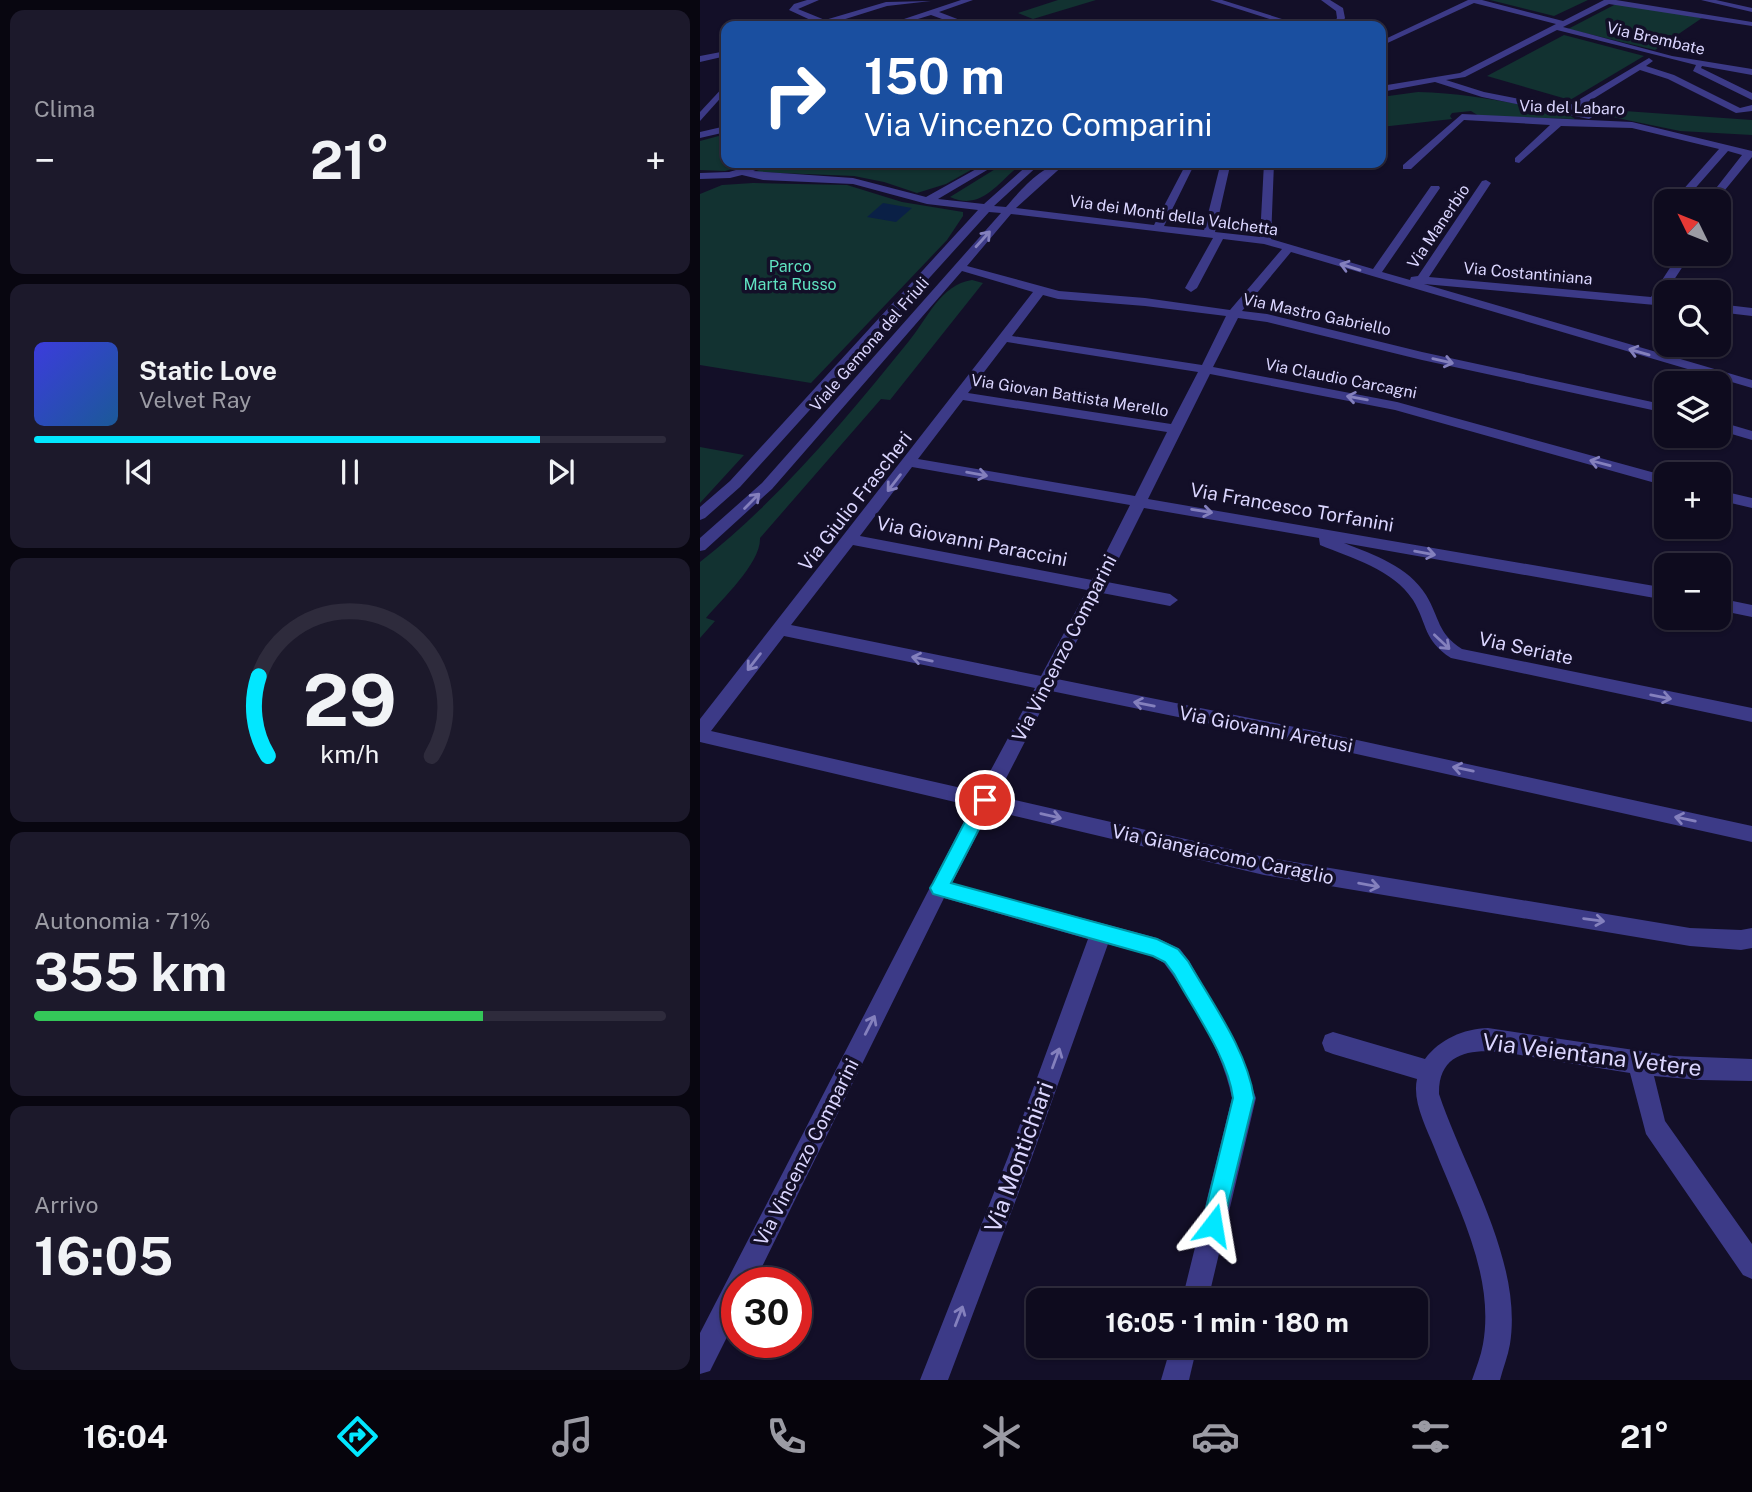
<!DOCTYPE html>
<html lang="it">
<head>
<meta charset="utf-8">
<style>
  :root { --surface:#0e0b1e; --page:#1c192b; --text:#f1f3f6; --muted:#9b9ba4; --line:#2e2b3c; --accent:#02e7ff }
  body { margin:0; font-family:"Public Sans",sans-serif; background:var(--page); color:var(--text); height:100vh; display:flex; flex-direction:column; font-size:26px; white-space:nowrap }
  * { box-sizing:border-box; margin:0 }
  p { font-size:23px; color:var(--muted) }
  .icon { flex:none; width:38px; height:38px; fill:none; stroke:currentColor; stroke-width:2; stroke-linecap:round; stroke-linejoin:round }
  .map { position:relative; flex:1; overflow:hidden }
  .details { display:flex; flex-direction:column; gap:10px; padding:10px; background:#080610; width:700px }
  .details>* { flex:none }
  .hud { position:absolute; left:21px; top:21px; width:665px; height:147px; border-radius:14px; box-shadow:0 2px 5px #0004,0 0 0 2px var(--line); background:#1a4fa0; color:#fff; overflow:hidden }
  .needle { width:46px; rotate:313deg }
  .tools { position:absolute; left:954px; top:189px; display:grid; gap:14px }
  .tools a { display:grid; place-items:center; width:77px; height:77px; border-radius:14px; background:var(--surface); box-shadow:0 2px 5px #0004,0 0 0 2px var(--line); font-size:35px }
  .speed { position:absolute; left:21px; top:1267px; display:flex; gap:14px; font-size:35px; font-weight:700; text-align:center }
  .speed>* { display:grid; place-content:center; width:91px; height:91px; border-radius:50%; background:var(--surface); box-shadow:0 2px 5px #0004,0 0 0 2px var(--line); line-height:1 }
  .speed .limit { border:10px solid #d22; background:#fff; color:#111 }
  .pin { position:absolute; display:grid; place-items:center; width:60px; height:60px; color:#fff; margin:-30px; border:4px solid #fff; border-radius:50%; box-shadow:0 2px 7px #0007 }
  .me { position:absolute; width:77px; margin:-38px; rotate:14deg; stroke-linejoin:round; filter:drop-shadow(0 0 5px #0008) }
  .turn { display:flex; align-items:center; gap:24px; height:147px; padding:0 28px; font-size:32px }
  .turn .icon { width:91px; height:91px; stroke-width:2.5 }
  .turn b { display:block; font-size:49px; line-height:60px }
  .big { font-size:52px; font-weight:700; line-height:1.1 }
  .details .tile { flex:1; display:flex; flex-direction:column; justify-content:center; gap:10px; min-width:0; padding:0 24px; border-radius:14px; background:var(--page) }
  .details .dial { align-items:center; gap:0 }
  .dial svg { height:182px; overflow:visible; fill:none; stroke:var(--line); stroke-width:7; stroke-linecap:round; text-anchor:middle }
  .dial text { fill:var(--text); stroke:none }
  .song { display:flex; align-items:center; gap:21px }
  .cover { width:84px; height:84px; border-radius:10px; background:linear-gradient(135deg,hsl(240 70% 55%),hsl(210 70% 35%)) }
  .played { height:7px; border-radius:4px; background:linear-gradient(90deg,var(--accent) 80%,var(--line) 80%) }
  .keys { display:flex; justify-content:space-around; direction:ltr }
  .heat { display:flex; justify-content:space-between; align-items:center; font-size:38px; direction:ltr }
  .charge { height:10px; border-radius:5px; background:linear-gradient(90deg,#34c759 71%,var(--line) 0) }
  .trip { position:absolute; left:326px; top:1288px; width:402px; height:70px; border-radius:14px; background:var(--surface); box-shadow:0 2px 5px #0004,0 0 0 2px var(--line); font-weight:700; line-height:70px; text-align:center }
  .tabs { display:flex; height:112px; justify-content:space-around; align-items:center; background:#06040c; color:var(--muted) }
  .tabs .icon { width:49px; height:49px }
  .tabs .on { color:var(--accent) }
  .tabs b { font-size:32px; color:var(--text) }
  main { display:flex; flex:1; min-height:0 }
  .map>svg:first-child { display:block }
</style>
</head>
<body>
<main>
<section class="details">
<div class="tile"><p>Clima</p>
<div class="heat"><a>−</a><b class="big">21°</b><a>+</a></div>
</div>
<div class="tile">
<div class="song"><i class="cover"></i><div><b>Static Love</b><p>Velvet Ray</p></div></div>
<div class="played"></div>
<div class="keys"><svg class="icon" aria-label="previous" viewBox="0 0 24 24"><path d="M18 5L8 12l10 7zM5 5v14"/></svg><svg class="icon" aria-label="pause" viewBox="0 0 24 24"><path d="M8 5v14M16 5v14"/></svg><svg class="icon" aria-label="next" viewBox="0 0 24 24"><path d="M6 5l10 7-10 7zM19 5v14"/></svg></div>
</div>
<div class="tile dial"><svg viewBox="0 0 100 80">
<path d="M14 69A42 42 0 1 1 86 69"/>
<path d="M14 69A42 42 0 0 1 10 34" stroke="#02e7ff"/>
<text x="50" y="56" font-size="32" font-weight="700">29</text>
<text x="50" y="72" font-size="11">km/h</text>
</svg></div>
<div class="tile"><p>Autonomia · 71%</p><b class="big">355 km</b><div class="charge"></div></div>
<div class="tile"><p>Arrivo</p><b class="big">16:05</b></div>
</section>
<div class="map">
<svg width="1052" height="1380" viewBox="0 0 1052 1380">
  <rect width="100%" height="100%" fill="#130f28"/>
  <g fill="#123231">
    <path d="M 358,0 L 396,0 L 333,19 L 318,13 Z"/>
    <path d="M 790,0 L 888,0 L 854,16 Z"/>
    <path d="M 916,4 L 927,4 L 1002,18 L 955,50 L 868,29 Z"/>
    <path d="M 864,35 L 944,56 L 870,100 L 787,76 Z"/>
    <path d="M 718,92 C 768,93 817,104 866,113 L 875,119 L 779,116 L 771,111 L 752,113 L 750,116 L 752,119 L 681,127 L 681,97 Z"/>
    <path d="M 882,108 L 1052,120 L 1052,135 L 980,131 L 883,111 Z"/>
    <path d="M 26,134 L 26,163 L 56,163 L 25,171 L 0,170 L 0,141 Z"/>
    <path d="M 76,163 L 254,163 L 252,165 L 264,168 L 259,172 L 271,164 L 278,166 L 246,184 L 217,193 L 184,182 L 154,176 L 54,172 Z"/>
    <path d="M 305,163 L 323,163 C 299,180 283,212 250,197 Z"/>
    <path d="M 53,183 L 147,185 L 202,202 L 263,212 L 263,216 L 247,240 L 111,383 L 0,365 L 0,194 L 22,185 Z"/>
    <path d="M 272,280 L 283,283 L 190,400 L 181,399 L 60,538 C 61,563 22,599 6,618 L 15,621 L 0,638 L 0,562 C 79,500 146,419 209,341 C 228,318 240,285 272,280 Z"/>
    <path d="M 0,447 L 44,455 L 0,503 Z"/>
  </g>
  <path fill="#0a2046" d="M 183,203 L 212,208 L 196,222 L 167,217 Z"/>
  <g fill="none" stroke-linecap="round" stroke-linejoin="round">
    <g fill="#3c3a87" fill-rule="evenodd">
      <path d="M 107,0 L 119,0 L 98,9 L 125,20 L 186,2 L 231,1 L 187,6 L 123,26 L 111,26 L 117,23 L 89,10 L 94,4 Z"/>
      <path d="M 261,0 L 273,0 L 239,12 L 260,20 L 262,26 L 254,26 L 253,23 L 231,15 L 195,26 L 183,26 Z"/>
      <path d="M 510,0 L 522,0 L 604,26 L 592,26 Z"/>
      <path d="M 621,0 L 630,0 L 643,8 L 645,18 L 640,26 L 632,26 L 637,18 L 636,11 Z"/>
      <path d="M 768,0 L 782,0 L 863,21 L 904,0 L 916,0 L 1052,22 L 1052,26 L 909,4 L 863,27 L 972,56 L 1052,69 L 1052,75 L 1002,66 L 1001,68 L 1052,93 L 1052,100 L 993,71 L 996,65 L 857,30 L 765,77 L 746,80 L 784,92 L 865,108 L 949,58 L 953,61 L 946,66 L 974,75 L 1040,108 L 1052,105 L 1052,111 L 1036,113 L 968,79 L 940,70 L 875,110 L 892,114 L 894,116 L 889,119 L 782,97 L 735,82 L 681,92 L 681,86 L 760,73 L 856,24 L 774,3 L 681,46 L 681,41 Z"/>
      <path d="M 1001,0 L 1016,0 L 1052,8 L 1052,12 Z"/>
      <path d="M 26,51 L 26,56 L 0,62 L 0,56 Z"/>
      <path d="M 26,84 L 26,92 L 0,121 L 0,112 Z"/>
      <path d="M 762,114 L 932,122 L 1052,151 L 1052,157 L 1016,201 L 1006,201 L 1042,155 L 1028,151 L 984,201 L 973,201 L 1019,149 L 932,128 L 861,126 L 819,163 L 815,162 L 815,158 L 850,125 L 764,120 L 711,169 L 703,169 L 703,165 Z"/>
      <path d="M 26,126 L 26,132 L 0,138 L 0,132 Z"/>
      <path d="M 60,163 L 75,163 L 53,171 L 153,178 L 226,197 L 287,163 L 299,163 L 238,199 L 284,204 L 330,163 L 341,163 L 294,206 L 306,207 C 320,191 343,163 366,163 L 316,208 L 454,225 L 486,164 L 495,163 L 464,226 L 504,230 L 520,166 L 525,163 L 530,166 L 515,232 L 560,237 L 564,163 L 574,163 L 571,239 L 673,269 L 731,186 L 739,186 L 740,188 L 682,272 L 710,280 L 711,277 L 718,276 L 782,181 L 786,180 L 791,183 L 729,277 L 951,297 L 979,254 L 991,254 L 962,298 L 966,298 L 966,306 L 724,284 L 1052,380 L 1052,388 L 591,252 L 542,311 L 567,314 L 722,352 L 966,405 L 966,413 L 722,360 L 567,322 L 538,318 L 513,367 L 697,402 L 966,476 L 966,486 L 695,410 L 510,374 L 448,499 L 966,588 L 966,600 L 644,543 C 674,555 708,566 726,595 C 740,618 737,633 762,649 L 1052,708 L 1052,722 L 751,658 C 723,640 728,625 713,600 C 693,569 651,558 620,545 L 619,538 L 444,508 L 407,582 L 470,594 L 478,600 L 470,606 L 402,593 L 357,679 L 634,735 L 1052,826 L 1052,842 L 634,749 L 351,691 L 297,796 L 564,857 L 990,928 L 1041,930 L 1052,928 L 1052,948 L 1041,950 L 990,946 L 564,875 L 290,810 L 252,883 L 457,938 L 480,949 L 489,961 L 535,1041 L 556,1098 L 508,1300 L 482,1300 L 532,1098 C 522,1050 493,1002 464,963 L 452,956 L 408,944 L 332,1157 L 248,1380 L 220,1380 L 308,1157 L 388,939 L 244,898 L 54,1283 L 37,1283 L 37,1317 L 10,1371 L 0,1374 L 0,1333 L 272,806 L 0,742 L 0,719 L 333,292 L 262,271 L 72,489 L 5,550 L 0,551 L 0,538 L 62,483 L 301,213 L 289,212 L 40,487 L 5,518 L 0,520 L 0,507 L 30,481 L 278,210 L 227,204 L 153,184 L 63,180 L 42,175 L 30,178 L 0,179 L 0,173 L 29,172 ZM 311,214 L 513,238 L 485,288 L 491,292 L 497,288 L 523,239 L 564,244 L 582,249 L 530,310 L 445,298 L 359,291 L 267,266 ZM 343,295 L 358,299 L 445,306 L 526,316 L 502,365 L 312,336 ZM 307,342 L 498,372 L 471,424 L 268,393 ZM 263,400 L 467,432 L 435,496 L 218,459 ZM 212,467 L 430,505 L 392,580 L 160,536 ZM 153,545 L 387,590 L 341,676 L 91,625 ZM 84,636 L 335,688 L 279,792 L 11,731 Z"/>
      <path d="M 1018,304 L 1052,308 L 1052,316 L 1018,312 Z"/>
      <path d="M 1018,421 L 1052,431 L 1052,440 L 1018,430 Z"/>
      <path d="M 1018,490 L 1052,498 L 1052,508 L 1018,500 Z"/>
      <path d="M 1018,598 L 1052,605 L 1052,617 L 1018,610 Z"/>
      <path d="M 788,1028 L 974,1056 L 1052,1059 L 1052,1081 L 1000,1080 L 954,1076 L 965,1121 L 1052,1244 L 1052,1279 L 1043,1275 L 946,1134 L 930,1073 C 901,1068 872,1064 843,1059 C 807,1053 738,1034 739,1094 C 764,1169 823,1262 810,1344 C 808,1356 803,1368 800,1380 L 772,1380 C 776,1368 781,1356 783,1344 C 795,1276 758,1208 734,1147 C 726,1127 712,1101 717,1079 L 633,1054 L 625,1051 L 622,1043 L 625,1035 L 633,1032 L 725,1059 C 740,1039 763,1029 788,1028 Z"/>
      <path d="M 471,1346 L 497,1346 L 489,1380 L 461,1380 Z"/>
    </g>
  </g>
  <defs><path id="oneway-shaft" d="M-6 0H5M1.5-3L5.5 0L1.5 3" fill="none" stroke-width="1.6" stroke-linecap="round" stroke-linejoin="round" transform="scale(1.75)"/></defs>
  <g stroke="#8480bd">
    <use href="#oneway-shaft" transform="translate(283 239) rotate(-48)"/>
    <use href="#oneway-shaft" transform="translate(650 267) rotate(-163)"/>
    <use href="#oneway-shaft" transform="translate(939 352) rotate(-164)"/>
    <use href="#oneway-shaft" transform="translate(743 361) rotate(13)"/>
    <use href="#oneway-shaft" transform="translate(657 398) rotate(-170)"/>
    <use href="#oneway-shaft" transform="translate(900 463) rotate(-165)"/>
    <use href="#oneway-shaft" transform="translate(277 474) rotate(10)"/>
    <use href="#oneway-shaft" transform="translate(194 483) rotate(128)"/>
    <use href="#oneway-shaft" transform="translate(52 501) rotate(-45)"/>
    <use href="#oneway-shaft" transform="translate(502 511) rotate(9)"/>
    <use href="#oneway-shaft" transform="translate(725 553) rotate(10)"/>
    <use href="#oneway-shaft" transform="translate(742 642) rotate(43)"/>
    <use href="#oneway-shaft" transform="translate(222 659) rotate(-168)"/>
    <use href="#oneway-shaft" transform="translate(54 662) rotate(128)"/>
    <use href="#oneway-shaft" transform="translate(961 697) rotate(11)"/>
    <use href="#oneway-shaft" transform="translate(444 704) rotate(-169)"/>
    <use href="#oneway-shaft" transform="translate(763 769) rotate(-168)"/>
    <use href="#oneway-shaft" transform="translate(351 816) rotate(13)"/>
    <use href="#oneway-shaft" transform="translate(985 819) rotate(-168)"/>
    <use href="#oneway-shaft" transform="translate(669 885) rotate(10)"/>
    <use href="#oneway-shaft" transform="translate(894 920) rotate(8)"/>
    <use href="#oneway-shaft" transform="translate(170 1025) rotate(-63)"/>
    <use href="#oneway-shaft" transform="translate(356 1058) rotate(-70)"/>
    <use href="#oneway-shaft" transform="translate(259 1316) rotate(-69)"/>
  </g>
  <path fill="#02e7ff" stroke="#0196a6" stroke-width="2" d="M 285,793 L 291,795 L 294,800 L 251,883 L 457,939 L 478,949 L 488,961 C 512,1003 547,1050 554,1098 L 521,1233 L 513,1236 L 505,1233 L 502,1225 L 533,1098 C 528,1057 494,1011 474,974 L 465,962 L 453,956 L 233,894 L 230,888 L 233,883 L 279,795 Z"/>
  <g text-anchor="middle" stroke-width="7" stroke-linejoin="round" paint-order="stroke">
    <g font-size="16" fill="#dbd6ff" stroke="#130f28">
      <text transform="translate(956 38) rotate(13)" y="6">Via Brembate</text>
      <text transform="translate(872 107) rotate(2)" y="6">Via del Labaro</text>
      <text transform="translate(474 215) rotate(8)" y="6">Via dei Monti della Valchetta</text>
      <text transform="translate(738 226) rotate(-56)" y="6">Via Manerbio</text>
      <text transform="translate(828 273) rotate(5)" y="6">Via Costantiniana</text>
      <text transform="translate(617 314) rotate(12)" y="6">Via Mastro Gabriello</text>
      <text transform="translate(169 344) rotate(-49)" y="6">Viale Gemona del Friuli</text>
      <text transform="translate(641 378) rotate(11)" y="6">Via Claudio Carcagni</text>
      <text transform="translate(370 395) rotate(9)" y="6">Via Giovan Battista Merello</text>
    </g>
    <g font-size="16" fill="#5fe2c1" stroke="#130f28">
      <text x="90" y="272">Parco<tspan x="90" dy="18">Marta Russo</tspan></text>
    </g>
    <g font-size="19" fill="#dbd6ff" stroke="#130f28">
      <text transform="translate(155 501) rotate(-52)" y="7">Via Giulio Frascheri</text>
      <text transform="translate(592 507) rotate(10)" y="7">Via Francesco Torfanini</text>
      <text transform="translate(272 541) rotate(11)" y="7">Via Giovanni Paraccini</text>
      <text transform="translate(364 648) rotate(-63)" y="7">Via Vincenzo Comparini</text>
      <text transform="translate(826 648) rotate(12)" y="7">Via Seriate</text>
      <text transform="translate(566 729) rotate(11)" y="7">Via Giovanni Aretusi</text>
      <text transform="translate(523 854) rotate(12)" y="7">Via Giangiacomo Caraglio</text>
      <text transform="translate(106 1152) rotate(-63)" y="7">Via Vincenzo Comparini</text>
    </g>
    <g font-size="23" fill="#dbd6ff" stroke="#130f28">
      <text transform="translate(892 1055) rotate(7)" y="8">Via Veientana Vetere</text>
      <text transform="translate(319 1157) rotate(-70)" y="8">Via Montichiari</text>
    </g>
  </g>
</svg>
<div class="tools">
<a><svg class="needle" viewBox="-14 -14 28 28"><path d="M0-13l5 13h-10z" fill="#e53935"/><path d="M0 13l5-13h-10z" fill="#9b9ba4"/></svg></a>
<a><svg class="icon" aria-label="search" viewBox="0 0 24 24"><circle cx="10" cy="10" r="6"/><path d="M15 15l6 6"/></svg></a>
<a><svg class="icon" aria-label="layers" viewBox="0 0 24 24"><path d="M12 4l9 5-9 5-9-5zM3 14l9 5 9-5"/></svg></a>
<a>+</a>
<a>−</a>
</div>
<div class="speed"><div class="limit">30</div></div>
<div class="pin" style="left:285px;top:800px;background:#d93025"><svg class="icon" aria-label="arrive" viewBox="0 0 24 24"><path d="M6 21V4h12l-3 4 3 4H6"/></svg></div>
<svg class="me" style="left:513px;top:1225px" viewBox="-20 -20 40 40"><path d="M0-17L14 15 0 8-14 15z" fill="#02e7ff" stroke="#fff" stroke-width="4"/></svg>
<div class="trip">16:05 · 1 min · 180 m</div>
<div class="hud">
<div class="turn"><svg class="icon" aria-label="right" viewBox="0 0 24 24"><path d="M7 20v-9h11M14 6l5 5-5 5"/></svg><div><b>150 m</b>Via Vincenzo Comparini</div></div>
</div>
</div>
</main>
<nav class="tabs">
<b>16:04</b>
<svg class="icon on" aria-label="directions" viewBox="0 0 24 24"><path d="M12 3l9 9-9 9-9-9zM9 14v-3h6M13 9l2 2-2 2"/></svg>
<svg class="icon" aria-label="music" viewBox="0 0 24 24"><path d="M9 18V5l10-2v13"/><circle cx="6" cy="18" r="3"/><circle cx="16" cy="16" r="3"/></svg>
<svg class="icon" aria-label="phone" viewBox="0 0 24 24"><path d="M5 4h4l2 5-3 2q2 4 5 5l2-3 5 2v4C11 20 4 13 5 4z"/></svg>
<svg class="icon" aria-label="climate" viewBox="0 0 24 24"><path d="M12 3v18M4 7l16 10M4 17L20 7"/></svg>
<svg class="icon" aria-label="car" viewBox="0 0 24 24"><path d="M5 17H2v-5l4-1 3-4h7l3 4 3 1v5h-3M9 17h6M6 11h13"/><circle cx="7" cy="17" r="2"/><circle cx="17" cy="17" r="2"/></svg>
<svg class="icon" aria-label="filters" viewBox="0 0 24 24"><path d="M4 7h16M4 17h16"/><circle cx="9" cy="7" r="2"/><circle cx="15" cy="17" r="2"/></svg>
<b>21°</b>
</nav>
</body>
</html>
